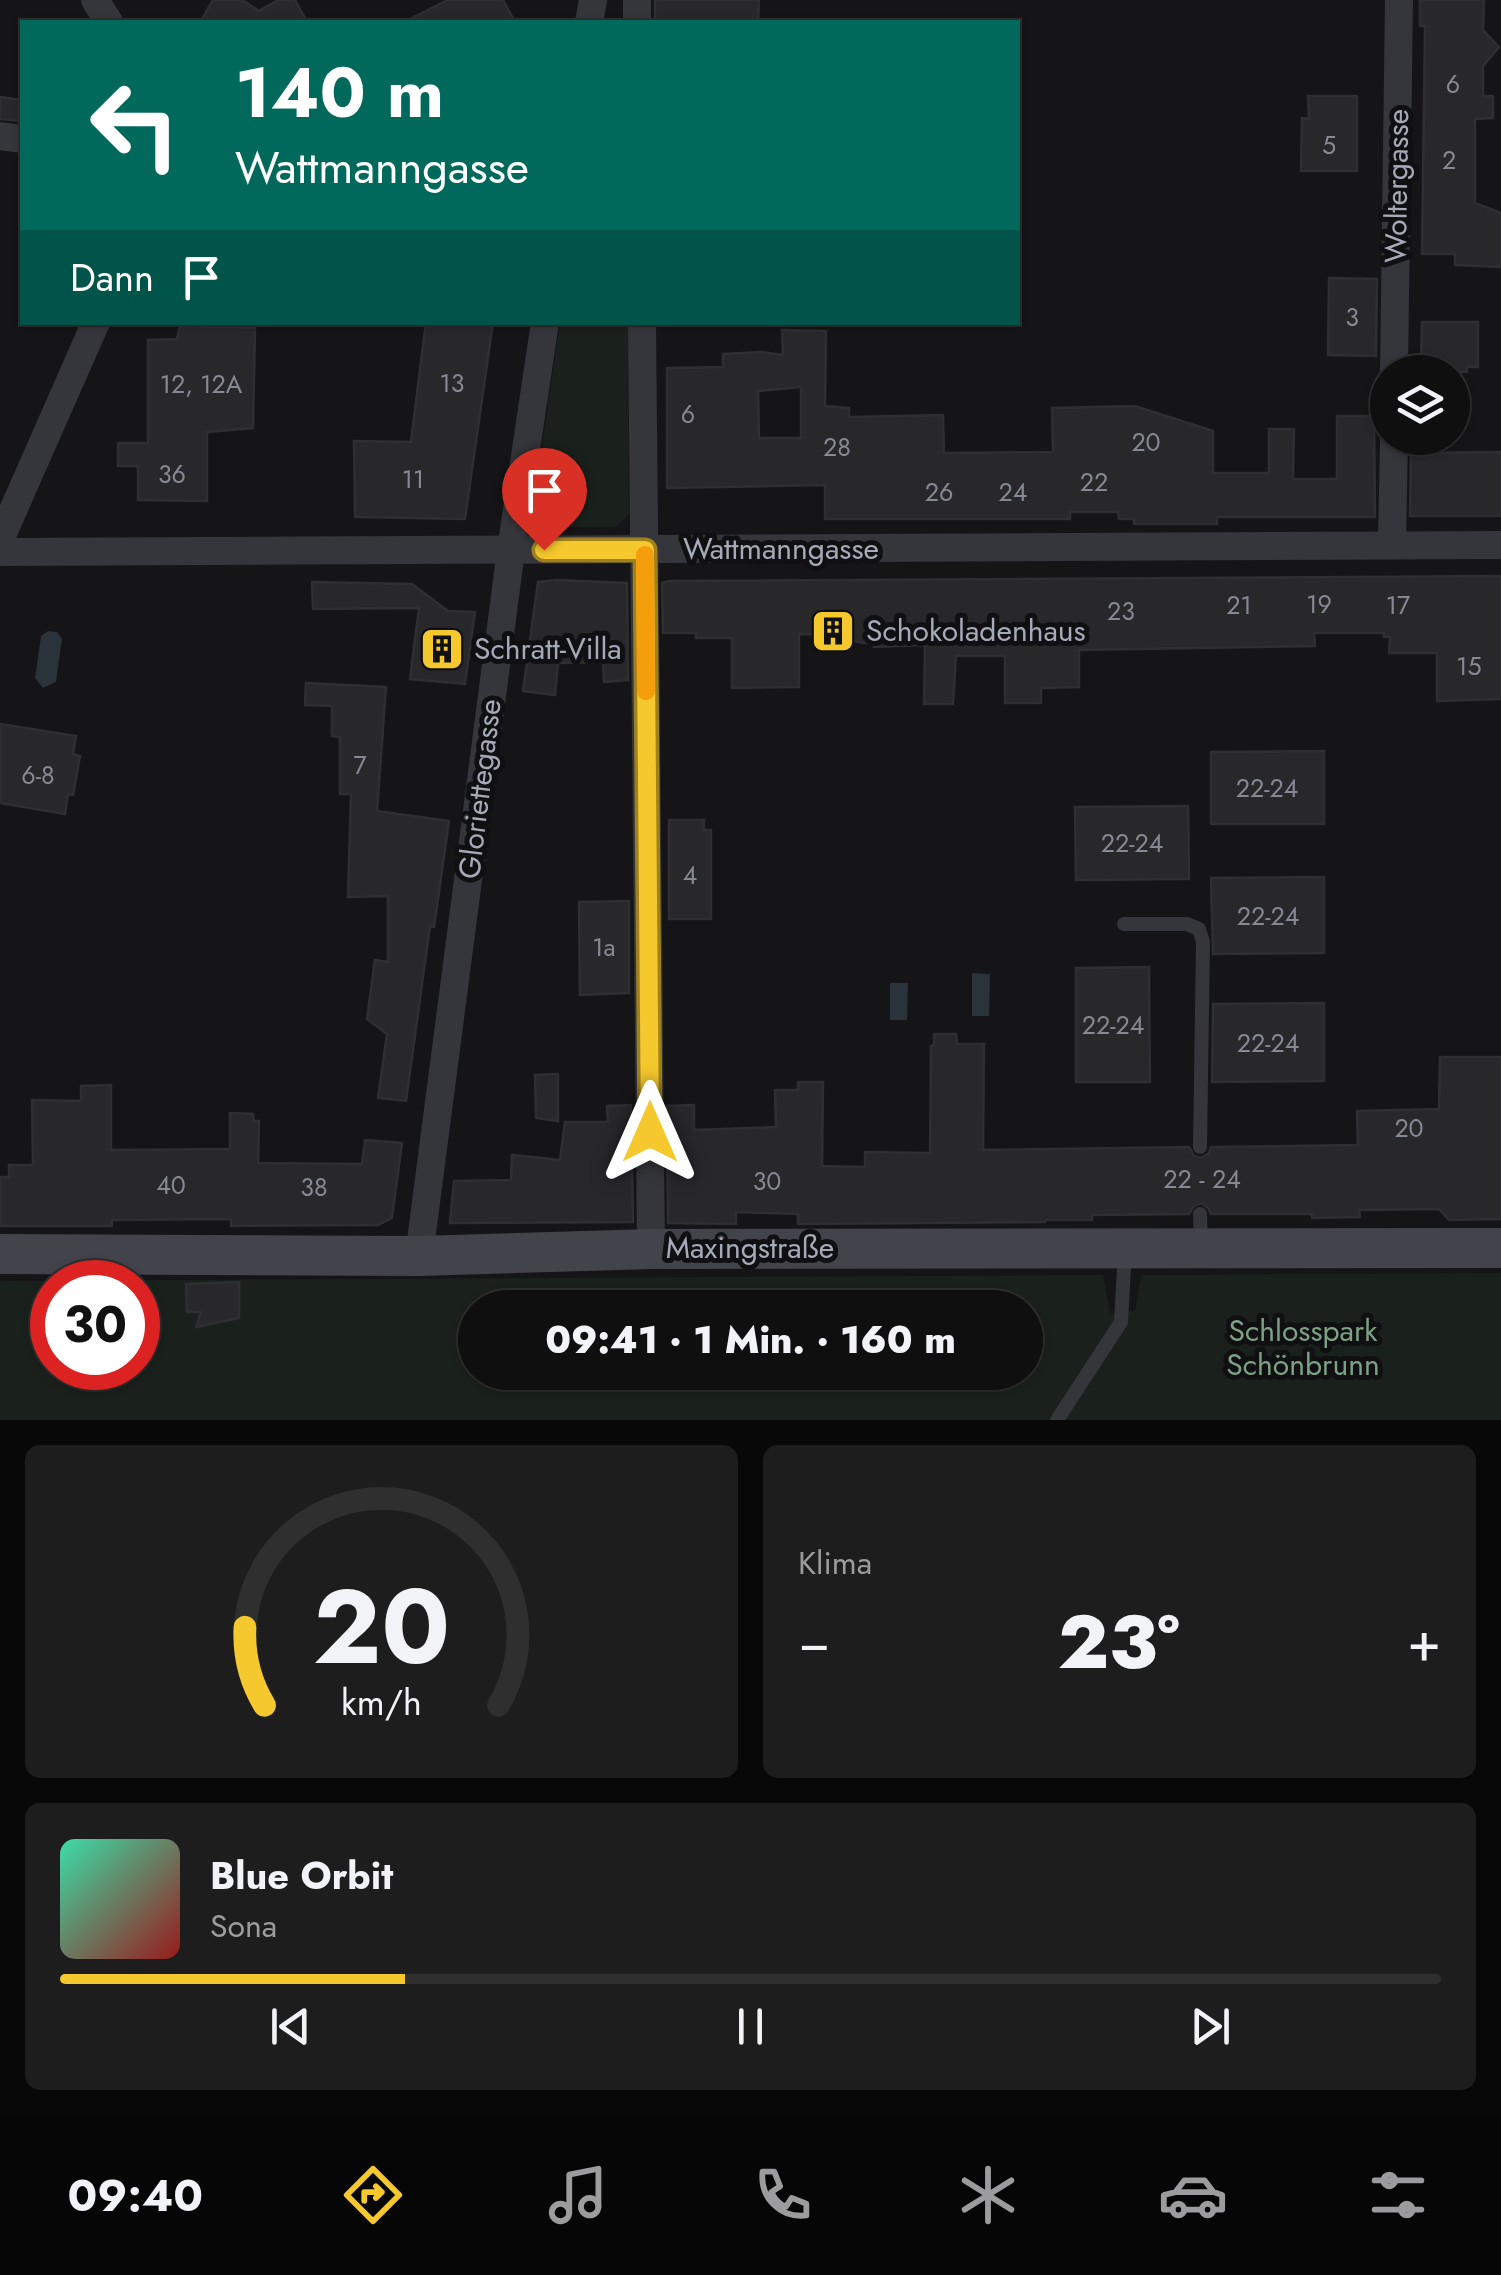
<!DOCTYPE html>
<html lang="de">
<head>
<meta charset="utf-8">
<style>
  :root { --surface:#100f10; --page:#1e1d1e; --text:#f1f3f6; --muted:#9c9c9f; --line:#302f30; --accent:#f5c82d }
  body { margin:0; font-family:Jost,sans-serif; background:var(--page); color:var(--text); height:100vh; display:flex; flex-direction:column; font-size:38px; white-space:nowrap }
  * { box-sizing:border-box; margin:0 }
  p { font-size:32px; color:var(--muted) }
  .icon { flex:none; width:55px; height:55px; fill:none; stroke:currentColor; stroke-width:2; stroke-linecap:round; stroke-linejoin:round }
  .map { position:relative; height:1420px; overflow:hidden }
  .side { display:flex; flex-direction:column; gap:25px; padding:25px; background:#090809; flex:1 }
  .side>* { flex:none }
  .hud { position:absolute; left:20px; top:20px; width:1000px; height:305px; border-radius:0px; box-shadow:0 2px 8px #0004,0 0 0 2px var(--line); background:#00695c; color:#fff; overflow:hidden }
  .fabs { position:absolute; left:1370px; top:355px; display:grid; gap:20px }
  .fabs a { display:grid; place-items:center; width:100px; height:100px; border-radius:50%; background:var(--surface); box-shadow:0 2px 8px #0004,0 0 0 2px var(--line); font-size:50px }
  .speed { position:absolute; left:30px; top:1260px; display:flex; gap:20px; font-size:50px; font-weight:700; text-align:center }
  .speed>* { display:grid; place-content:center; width:130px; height:130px; border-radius:50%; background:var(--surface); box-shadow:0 2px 8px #0004,0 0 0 2px var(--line); line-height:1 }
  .speed .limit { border:15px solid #d22; background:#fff; color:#111 }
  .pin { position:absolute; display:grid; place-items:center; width:85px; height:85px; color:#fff; margin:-102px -42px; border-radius:50% 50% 50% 0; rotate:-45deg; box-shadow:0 0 10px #0007 }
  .pin .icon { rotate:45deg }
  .me { position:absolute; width:110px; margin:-55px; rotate:0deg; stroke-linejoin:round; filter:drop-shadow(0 0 8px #0008) }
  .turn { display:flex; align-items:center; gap:35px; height:210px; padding:0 50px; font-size:45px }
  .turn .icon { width:130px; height:130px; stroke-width:2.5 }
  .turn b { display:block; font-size:70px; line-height:85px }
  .then { display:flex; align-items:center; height:95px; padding:0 50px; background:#0003; gap:20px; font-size:38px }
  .big { font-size:75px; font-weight:800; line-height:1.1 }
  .side .tile { flex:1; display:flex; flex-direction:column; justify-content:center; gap:15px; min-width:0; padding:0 35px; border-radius:15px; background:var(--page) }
  .side .dial { align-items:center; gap:0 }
  .dial svg { height:260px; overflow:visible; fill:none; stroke:var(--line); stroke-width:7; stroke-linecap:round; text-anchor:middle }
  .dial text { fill:var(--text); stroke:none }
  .song { display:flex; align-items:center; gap:30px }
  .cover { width:120px; height:120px; border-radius:15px; background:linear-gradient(135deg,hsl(160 70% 55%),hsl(0 70% 35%)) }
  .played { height:10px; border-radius:5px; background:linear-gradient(90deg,var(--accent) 25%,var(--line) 25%) }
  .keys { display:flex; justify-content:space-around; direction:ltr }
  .heat { display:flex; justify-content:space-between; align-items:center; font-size:55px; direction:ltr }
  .side .tiles { flex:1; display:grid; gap:25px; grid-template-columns:1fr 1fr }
  .tile:last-child { grid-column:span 2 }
  .trip { position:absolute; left:458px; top:1290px; width:585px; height:100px; border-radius:50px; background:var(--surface); box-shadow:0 2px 8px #0004,0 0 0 2px var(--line); font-weight:800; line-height:100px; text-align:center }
  .tabs { display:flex; height:160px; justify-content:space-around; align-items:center; background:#060606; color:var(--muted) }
  .tabs .icon { width:70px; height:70px }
  .tabs .active { color:var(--accent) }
  .tabs b { font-size:45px; color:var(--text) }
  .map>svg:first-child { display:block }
</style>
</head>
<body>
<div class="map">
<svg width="1501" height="1420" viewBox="0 0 1501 1420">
  <rect width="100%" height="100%" fill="#151416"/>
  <g fill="#1a211c" fill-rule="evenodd">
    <path d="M 560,322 L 628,323 L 629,514 L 616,527 L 540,527 L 532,516 Z"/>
    <path d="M 1501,1273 L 1501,1420 L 0,1420 L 0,1281 L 1103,1275 L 1110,1313 L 1135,1311 L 1141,1275 ZM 52,1282 L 138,1282 L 138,1368 L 52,1368 ZM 475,1308 L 1025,1308 L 1025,1372 L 475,1372 Z"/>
  </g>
  <g fill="#2a323a">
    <path d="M 48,631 L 57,632 L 62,639 L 56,682 L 43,688 L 35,678 L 41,636 Z"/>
    <path d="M 972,973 L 990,974 L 989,1016 L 972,1016 Z"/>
    <path d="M 890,983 L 908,983 L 907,1020 L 890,1020 Z"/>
  </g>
  <g fill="#28272a" stroke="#2f2e32" stroke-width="2.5" fill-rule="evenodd">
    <path d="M 213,0 L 242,0 L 259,11 L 278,0 L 295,0 L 307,22 L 200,22 Z"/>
    <path d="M 448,0 L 503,0 L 515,22 L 404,22 Z"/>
    <path d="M 655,0 L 759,0 L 758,22 L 655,22 Z"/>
    <path d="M 1420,0 L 1484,0 L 1483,30 L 1499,47 L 1483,66 L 1483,96 L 1493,96 L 1493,118 L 1475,119 L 1475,203 L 1501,213 L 1501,267 L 1455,265 L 1455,254 L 1422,254 L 1425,26 L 1420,26 Z"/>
    <path d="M 1308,96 L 1357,96 L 1357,171 L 1301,171 L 1302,118 L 1309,119 Z"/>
    <path d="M 0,97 L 22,100 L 22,121 L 0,119 Z"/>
    <path d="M 1329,278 L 1377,279 L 1376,356 L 1328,355 Z"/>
    <path d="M 426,322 L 493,322 L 465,519 L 355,517 L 354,441 L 411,442 Z"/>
    <path d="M 1422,322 L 1478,322 L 1478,367 L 1467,367 L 1467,372 L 1421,372 Z"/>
    <path d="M 180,326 L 255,328 L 253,428 L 207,432 L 207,501 L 138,500 L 138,466 L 118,466 L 118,443 L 148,443 L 148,340 L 177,339 Z"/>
    <path d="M 782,330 L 826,331 L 825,406 L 849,408 L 849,417 L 943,415 L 944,453 L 1053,452 L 1052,408 L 1135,406 L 1213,431 L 1213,473 L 1269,473 L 1269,429 L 1294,429 L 1293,479 L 1337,479 L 1337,416 L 1374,416 L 1375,517 L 1217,517 L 1217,524 L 1134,524 L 1134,519 L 1119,519 L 1118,512 L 1070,512 L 1070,519 L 825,519 L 825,485 L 667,488 L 667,368 L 723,367 L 723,354 L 762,352 L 783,355 ZM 801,387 L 801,438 L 759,438 L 758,391 Z"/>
    <path d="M 1501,452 L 1501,516 L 1410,516 L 1411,453 Z"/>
    <path d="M 1501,576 L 1501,699 L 1437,701 L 1437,653 L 1389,653 L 1390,637 L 1384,637 L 1384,633 L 1314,633 L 1315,646 L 1079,650 L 1079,687 L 1041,688 L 1041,703 L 1005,703 L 1005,656 L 956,656 L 953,704 L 924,704 L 925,645 L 874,647 L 874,644 L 852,641 L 844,635 L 799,634 L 799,687 L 732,688 L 732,638 L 696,638 L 696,633 L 663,633 L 662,583 L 669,581 Z"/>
    <path d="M 557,580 L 627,583 L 628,680 L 604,682 L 603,662 L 558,663 L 555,695 L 523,691 L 538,582 Z"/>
    <path d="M 312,582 L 412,584 L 448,611 L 475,612 L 465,684 L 410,679 L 419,608 L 313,609 Z"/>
    <path d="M 306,683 L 386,687 L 377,811 L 449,821 L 434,927 L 430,926 L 406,1101 L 378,1098 L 387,1034 L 367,1019 L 375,960 L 388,962 L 388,896 L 348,897 L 351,794 L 340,794 L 340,737 L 332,736 L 332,706 L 305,705 Z"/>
    <path d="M 0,724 L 76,736 L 73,754 L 80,756 L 73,795 L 68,794 L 65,814 L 0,803 Z"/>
    <path d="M 1324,751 L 1324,824 L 1211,824 L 1211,752 Z"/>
    <path d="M 1188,806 L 1189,879 L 1076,880 L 1075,807 Z"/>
    <path d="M 669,820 L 704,820 L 704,830 L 711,830 L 711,919 L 669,919 Z"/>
    <path d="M 1324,877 L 1324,953 L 1213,954 L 1211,878 Z"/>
    <path d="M 629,901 L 629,993 L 580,995 L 579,902 Z"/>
    <path d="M 1149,967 L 1150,1082 L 1076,1082 L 1076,968 Z"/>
    <path d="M 1324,1003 L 1324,1081 L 1212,1082 L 1213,1004 Z"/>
    <path d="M 934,1034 L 956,1034 L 957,1044 L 984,1044 L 983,1150 L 1189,1147 L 1194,1156 L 1201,1158 L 1209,1153 L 1211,1147 L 1358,1145 L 1357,1111 L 1439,1109 L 1440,1057 L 1501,1057 L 1501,1219 L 1449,1220 L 1439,1209 L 1359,1210 L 1360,1217 L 1312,1218 L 1312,1214 L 1211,1214 L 1208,1208 L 1201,1203 L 1194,1206 L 1189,1214 L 1092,1215 L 1092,1220 L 1046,1220 L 1045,1222 L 798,1224 L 798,1214 L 736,1212 L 736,1224 L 668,1223 L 667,1106 L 694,1105 L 694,1130 L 776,1127 L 775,1090 L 798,1090 L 798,1082 L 823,1082 L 822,1166 L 865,1167 L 865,1152 L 930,1153 L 931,1046 L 934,1045 Z"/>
    <path d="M 558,1074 L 558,1121 L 536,1118 L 535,1075 Z"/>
    <path d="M 111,1085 L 111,1150 L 230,1149 L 230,1113 L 253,1114 L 254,1121 L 259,1121 L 258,1163 L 362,1164 L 365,1140 L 402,1143 L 392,1218 L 378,1225 L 231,1226 L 231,1219 L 112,1220 L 112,1226 L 0,1226 L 0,1177 L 9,1177 L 9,1165 L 33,1165 L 32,1100 L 81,1101 L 81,1086 Z"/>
    <path d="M 631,1105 L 633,1222 L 450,1223 L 454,1181 L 511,1180 L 512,1155 L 560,1160 L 565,1122 L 608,1122 L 607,1106 Z"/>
    <path d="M 239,1282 L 239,1318 L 196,1327 L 201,1312 L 187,1312 L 186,1284 Z"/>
  </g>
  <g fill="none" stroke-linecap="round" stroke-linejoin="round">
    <g stroke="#35363b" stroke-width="14">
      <path d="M 1124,924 L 1187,924 L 1199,929 L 1203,942 L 1200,1147"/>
      <path d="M 1200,1214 L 1201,1247"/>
      <path d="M 1057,1420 L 1121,1322 L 1125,1250"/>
    </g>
    <g stroke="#35363b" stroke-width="28">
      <path d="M 95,0 L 109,22"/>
      <path d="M 637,0 L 637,22"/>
      <path d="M 589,22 L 593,0"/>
      <path d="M 0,136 L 22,139"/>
      <path d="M 642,322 L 651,1249"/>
      <path d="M 1394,372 L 1399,0"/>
      <path d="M 0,540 L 96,322"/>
      <path d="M 1392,545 L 1394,438"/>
      <path d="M 0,552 L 1501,545"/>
      <path d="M 419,1256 L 511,550 L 545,322"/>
    </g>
    <path stroke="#43444b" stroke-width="40" d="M 0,1254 L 419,1256 L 651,1249 L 1501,1248"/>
  </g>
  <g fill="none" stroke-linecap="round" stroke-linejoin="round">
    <g stroke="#9f821d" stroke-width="25">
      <path id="route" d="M 544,550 L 645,550 L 650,1132"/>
    </g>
    <use href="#route" stroke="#f5c82d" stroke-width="18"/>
    <path stroke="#f59e0b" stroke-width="18" d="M 645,555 L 646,691"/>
  </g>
  <defs>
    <g id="building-square" transform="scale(2.25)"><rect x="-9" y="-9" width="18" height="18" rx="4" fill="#f5c82d" stroke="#100f11"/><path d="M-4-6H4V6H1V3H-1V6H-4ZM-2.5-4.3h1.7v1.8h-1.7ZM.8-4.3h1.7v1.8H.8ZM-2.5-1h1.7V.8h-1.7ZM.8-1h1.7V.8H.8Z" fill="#111"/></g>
  </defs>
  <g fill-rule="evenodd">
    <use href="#building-square" x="833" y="631"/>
    <use href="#building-square" x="442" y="649"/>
  </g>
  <g text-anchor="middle" stroke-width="10" stroke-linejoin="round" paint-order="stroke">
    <g font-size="25" fill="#868893">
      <text x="1453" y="93">6</text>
      <text x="1329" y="154">5</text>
      <text x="1449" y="169">2</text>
      <text x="1352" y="326">3</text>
      <text x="452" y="392">13</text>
      <text x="201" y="393">12, 12A</text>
      <text x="688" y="423">6</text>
      <text x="1146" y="451">20</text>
      <text x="837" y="456">28</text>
      <text x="172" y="483">36</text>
      <text x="413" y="488">11</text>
      <text x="1094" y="491">22</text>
      <text x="939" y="501">26</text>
      <text x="1013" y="501">24</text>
      <text x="1319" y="613">19</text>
      <text x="1239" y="614">21</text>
      <text x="1398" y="614">17</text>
      <text x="1121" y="620">23</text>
      <text x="1469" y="675">15</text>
      <text x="360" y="774">7</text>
      <text x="38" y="784">6-8</text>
      <text x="1267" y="797">22-24</text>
      <text x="1132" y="852">22-24</text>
      <text x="690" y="884">4</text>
      <text x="1268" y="925">22-24</text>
      <text x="604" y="956">1a</text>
      <text x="1113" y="1034">22-24</text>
      <text x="1268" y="1052">22-24</text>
      <text x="1409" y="1137">20</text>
      <text x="1202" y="1188">22 - 24</text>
      <text x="767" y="1190">30</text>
      <text x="171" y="1194">40</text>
      <text x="314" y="1196">38</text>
    </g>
    <g font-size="30" fill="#a6a9b7" stroke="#100f11">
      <text transform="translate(1397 186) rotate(-89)" y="10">Woltergasse</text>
      <text x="781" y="559">Wattmanngasse</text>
      <text transform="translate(480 789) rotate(-83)" y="10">Gloriettegasse</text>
      <text x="750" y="1258">Maxingstraße</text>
    </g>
    <g font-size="30" fill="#a6a9b7" stroke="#100f11" text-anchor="start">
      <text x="866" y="641">Schokoladenhaus</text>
      <text x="474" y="659">Schratt-Villa</text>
    </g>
    <g font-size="30" fill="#7ca283" stroke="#100f11">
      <text x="1303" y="1341">Schlosspark<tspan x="1303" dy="34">Schönbrunn</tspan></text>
    </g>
  </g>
</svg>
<div class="fabs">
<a><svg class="icon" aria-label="layers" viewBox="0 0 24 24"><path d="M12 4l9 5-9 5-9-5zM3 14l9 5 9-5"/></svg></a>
</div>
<div class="speed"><div class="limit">30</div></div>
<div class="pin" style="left:544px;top:550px;background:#d93025"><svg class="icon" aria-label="arrive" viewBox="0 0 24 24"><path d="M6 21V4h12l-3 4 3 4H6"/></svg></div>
<svg class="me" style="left:650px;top:1132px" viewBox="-20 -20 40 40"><path d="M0-17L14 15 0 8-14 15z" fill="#f5c82d" stroke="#fff" stroke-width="4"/></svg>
<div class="trip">09:41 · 1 Min. · 160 m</div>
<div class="hud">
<div class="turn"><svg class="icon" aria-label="left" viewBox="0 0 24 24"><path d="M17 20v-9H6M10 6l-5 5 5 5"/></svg><div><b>140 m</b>Wattmanngasse</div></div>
<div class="then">Dann<svg class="icon" aria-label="arrive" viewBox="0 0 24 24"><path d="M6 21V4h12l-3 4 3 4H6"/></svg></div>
</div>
</div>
<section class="side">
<div class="tiles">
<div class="tile dial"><svg viewBox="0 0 100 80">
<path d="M14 69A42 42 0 1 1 86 69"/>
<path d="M14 69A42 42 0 0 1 8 45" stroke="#f5c82d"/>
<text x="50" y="56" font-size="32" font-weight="700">20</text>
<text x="50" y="72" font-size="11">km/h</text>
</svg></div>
<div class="tile"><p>Klima</p>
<div class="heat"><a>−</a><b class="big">23°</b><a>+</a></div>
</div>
<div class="tile">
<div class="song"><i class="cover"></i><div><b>Blue Orbit</b><p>Sona</p></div></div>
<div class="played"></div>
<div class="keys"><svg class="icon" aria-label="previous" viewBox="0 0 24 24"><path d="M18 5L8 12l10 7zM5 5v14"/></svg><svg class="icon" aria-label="pause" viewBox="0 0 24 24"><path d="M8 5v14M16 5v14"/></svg><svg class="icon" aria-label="next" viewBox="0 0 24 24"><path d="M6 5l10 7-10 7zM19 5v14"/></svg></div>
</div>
</div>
</section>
<nav class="tabs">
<b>09:40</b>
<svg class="icon active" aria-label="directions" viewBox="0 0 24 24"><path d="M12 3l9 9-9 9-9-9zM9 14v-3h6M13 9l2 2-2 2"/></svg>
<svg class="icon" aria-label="music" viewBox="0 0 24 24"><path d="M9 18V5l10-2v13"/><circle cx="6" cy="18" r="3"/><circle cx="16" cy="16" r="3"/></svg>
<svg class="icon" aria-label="phone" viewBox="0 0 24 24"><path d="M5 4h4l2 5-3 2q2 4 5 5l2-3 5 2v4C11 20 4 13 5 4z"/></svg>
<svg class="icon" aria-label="climate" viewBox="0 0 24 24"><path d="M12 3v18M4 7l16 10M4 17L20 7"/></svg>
<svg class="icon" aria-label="car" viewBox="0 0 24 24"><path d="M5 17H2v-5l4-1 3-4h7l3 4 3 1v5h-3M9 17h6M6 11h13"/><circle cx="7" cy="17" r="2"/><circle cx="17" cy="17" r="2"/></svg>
<svg class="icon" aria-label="filters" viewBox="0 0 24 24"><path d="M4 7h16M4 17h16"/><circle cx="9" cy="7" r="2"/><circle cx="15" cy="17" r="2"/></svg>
</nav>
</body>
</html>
